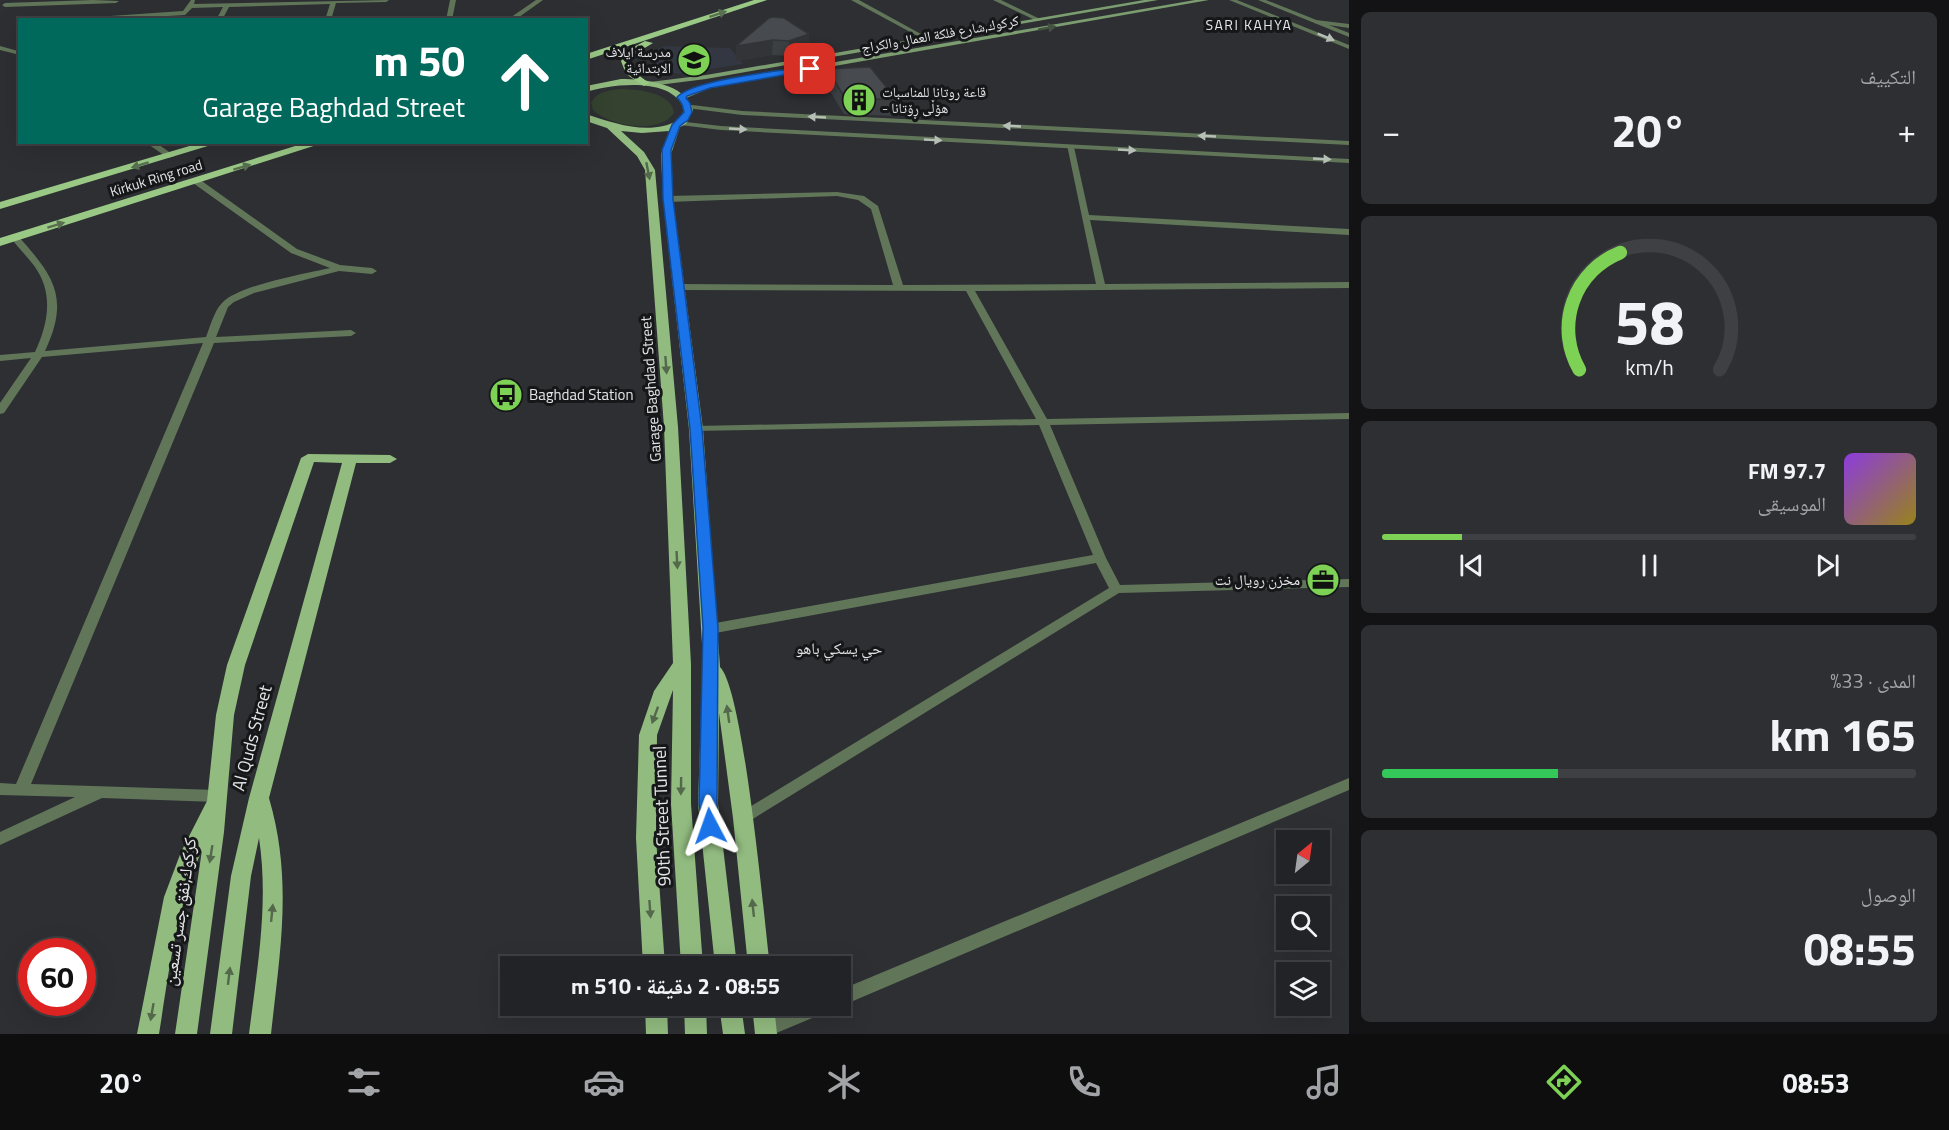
<!DOCTYPE html>
<html lang="ar">
<head>
<meta charset="utf-8">
<style>
  :root { --surface:#222326; --page:#2e2f32; --text:#f1f3f6; --muted:#a2a4a7; --line:#3f4043; --accent:#7dd154 }
  body { margin:0; font-family:"Titillium Web","Noto Naskh Arabic",sans-serif; background:var(--page); color:var(--text); direction:rtl; height:100vh; display:flex; flex-direction:column; font-size:22px; white-space:nowrap }
  * { box-sizing:border-box; margin:0 }
  p { font-size:20px; color:var(--muted) }
  .icon { flex:none; width:33px; height:33px; fill:none; stroke:currentColor; stroke-width:2; stroke-linecap:round; stroke-linejoin:round }
  .map { position:relative; flex:1; overflow:hidden; direction:ltr }
  .sheet { display:flex; flex-direction:column; gap:12px; padding:12px; background:#131315; width:600px }
  .sheet>* { flex:none }
  .banner { position:absolute; left:18px; top:18px; width:570px; height:126px; border-radius:0px; box-shadow:0 6px 24px #0002,0 0 0 2px var(--line); direction:rtl; background:#00695c; color:#fff; overflow:hidden }
  .needle { width:39px; rotate:29deg }
  .tools { position:absolute; left:1276px; top:830px; display:grid; gap:12px }
  .tools a { display:grid; place-items:center; width:54px; height:54px; border-radius:0px; background:var(--surface); box-shadow:0 6px 24px #0002,0 0 0 2px var(--line); font-size:30px }
  .speed { position:absolute; left:18px; top:938px; display:flex; gap:12px; font-size:30px; font-weight:700; text-align:center }
  .speed>* { display:grid; place-content:center; width:78px; height:78px; border-radius:50%; background:var(--surface); box-shadow:0 6px 24px #0002,0 0 0 2px var(--line); line-height:1 }
  .speed .limit { border:9px solid #d22; background:#fff; color:#111 }
  .pin { position:absolute; display:grid; place-items:center; width:51px; height:51px; color:#fff; margin:-26px; border-radius:12px; box-shadow:0 3px 9px #0006 }
  .me { position:absolute; width:66px; margin:-33px; rotate:356deg; stroke-linejoin:round; filter:drop-shadow(0 0 4px #0008) }
  .turn { display:flex; align-items:center; gap:21px; height:126px; padding:0 24px; font-size:27px }
  .turn .icon { width:78px; height:78px; stroke-width:2.5 }
  .turn b { display:block; font-size:42px; line-height:51px }
  .big { font-size:45px; font-weight:700; line-height:1.1 }
  .sheet .tile { flex:1; display:flex; flex-direction:column; justify-content:center; gap:9px; min-width:0; padding:0 21px; border-radius:9px; background:var(--page) }
  .sheet .dial { align-items:center; gap:0 }
  .dial svg { height:156px; overflow:visible; fill:none; stroke:var(--line); stroke-width:7; stroke-linecap:round; text-anchor:middle }
  .dial text { fill:var(--text); stroke:none }
  .song { display:flex; align-items:center; gap:18px }
  .cover { width:72px; height:72px; border-radius:9px; background:linear-gradient(135deg,hsl(270 70% 55%),hsl(50 70% 35%)) }
  .played { height:6px; border-radius:3px; background:linear-gradient(90deg,var(--accent) 15%,var(--line) 15%) }
  .keys { display:flex; justify-content:space-around; direction:ltr }
  .heat { display:flex; justify-content:space-between; align-items:center; font-size:33px; direction:ltr }
  .charge { height:9px; border-radius:4px; background:linear-gradient(90deg,#34c759 33%,var(--line) 0) }
  .trip { position:absolute; left:500px; top:956px; width:351px; height:60px; border-radius:0px; background:var(--surface); box-shadow:0 6px 24px #0002,0 0 0 2px var(--line); font-weight:700; line-height:60px; text-align:center; direction:rtl }
  .tab-bar { display:flex; height:96px; justify-content:space-around; align-items:center; background:#0e0e0f; color:var(--muted) }
  .tab-bar .icon { width:42px; height:42px }
  .tab-bar .on { color:var(--accent) }
  .tab-bar b { font-size:27px; color:var(--text) }
  main { display:flex; flex:1; min-height:0 }
  .map>svg:first-child { display:block }
</style>
</head>
<body>
<main>
<section class="sheet">
<div class="tile"><p>التكييف</p>
<div class="heat"><a>−</a><b class="big">20°</b><a>+</a></div>
</div>
<div class="tile dial"><svg viewBox="0 0 100 80">
<path d="M14 69A42 42 0 1 1 86 69"/>
<path d="M14 69A42 42 0 0 1 35 9" stroke="#7dd154"/>
<text x="50" y="56" font-size="32" font-weight="700">58</text>
<text x="50" y="72" font-size="11">km/h</text>
</svg></div>
<div class="tile">
<div class="song"><i class="cover"></i><div><b>97.7 FM</b><p>الموسيقى</p></div></div>
<div class="played"></div>
<div class="keys"><svg class="icon" aria-label="previous" viewBox="0 0 24 24"><path d="M18 5L8 12l10 7zM5 5v14"/></svg><svg class="icon" aria-label="pause" viewBox="0 0 24 24"><path d="M8 5v14M16 5v14"/></svg><svg class="icon" aria-label="next" viewBox="0 0 24 24"><path d="M6 5l10 7-10 7zM19 5v14"/></svg></div>
</div>
<div class="tile"><p>المدى · 33%</p><b class="big">165 km</b><div class="charge"></div></div>
<div class="tile"><p>الوصول</p><b class="big">08:55</b></div>
</section>
<div class="map">
<svg width="1349" height="1034" viewBox="0 0 1349 1034">
  <rect width="100%" height="100%" fill="#2d2f33"/>
  <path fill="#323741" d="M 665,46 L 730,48 L 743,64 L 677,74 L 639,56 Z"/>
  <path fill="#34422f" d="M 620,89 C 636,89 672,92 674,113 C 659,135 610,126 593,110 L 591,103 C 596,92 609,90 620,89 Z"/>
  <g fill="none" stroke-linecap="round" stroke-linejoin="round">
    <g fill="#617559" fill-rule="evenodd">
      <path d="M 93,0 L 119,1 L 116,3 L 5,7 L 2,5 L 5,3 Z"/>
      <path d="M 191,0 L 195,0 L 194,4 L 389,0 L 386,2 L 336,3 L 331,20 L 325,20 L 330,4 L 229,7 L 222,20 L 216,20 L 223,7 L 192,8 L 185,15 L 99,20 L 52,20 L 183,11 Z"/>
      <path d="M 450,0 L 456,0 L 452,20 L 446,20 Z"/>
      <path d="M 536,0 L 543,0 L 515,20 L 507,20 Z"/>
      <path d="M 851,0 L 859,0 L 930,39 L 925,40 Z"/>
      <path d="M 993,0 L 1001,0 L 1042,20 L 1037,21 Z"/>
      <path d="M 20,19 L 22,20 L 20,20 L 20,23 L 17,22 L 17,20 Z"/>
      <path d="M 1316,20 L 1349,24 L 1349,28 L 1314,23 L 1314,21 Z"/>
      <path d="M 0,46 L 18,51 L 19,52 L 16,54 L 0,50 Z"/>
      <path d="M 145,142 L 155,142 L 175,156 L 168,158 Z"/>
      <path d="M 1067,145 L 1074,147 L 1089,215 L 1349,229 L 1349,235 L 1090,220 L 1105,284 L 1349,282 L 1349,288 L 975,291 L 1047,419 L 1349,413 L 1349,419 L 1050,425 L 1106,558 L 1120,585 L 1349,579 L 1349,587 L 1119,593 L 748,822 L 743,824 L 738,822 L 735,818 L 738,814 L 1109,588 L 1096,563 L 710,634 L 705,632 L 703,629 L 705,626 L 710,624 L 1093,555 L 1039,425 L 692,431 L 691,429 L 696,426 L 1036,419 L 966,291 L 678,290 L 673,287 L 678,284 L 893,285 L 871,209 L 858,200 L 837,196 L 668,202 L 664,199 L 668,196 L 837,192 L 864,196 L 878,206 L 903,285 L 1096,284 Z"/>
      <path d="M 193,179 L 199,179 L 297,249 L 340,265 L 372,268 L 377,271 L 372,274 L 339,271 L 254,293 L 234,302 L 228,307 L 216,337 L 351,330 L 356,333 L 351,336 L 214,343 L 31,784 L 217,790 L 222,792 L 225,796 L 222,800 L 217,802 L 102,798 L 0,845 L 0,832 L 75,797 L 0,795 L 0,783 L 16,784 L 203,343 L 42,357 L 4,413 L 0,414 L 0,403 L 31,358 L 0,361 L 0,355 L 35,352 C 48,324 54,294 35,267 C 28,257 18,248 11,238 L 12,236 L 18,236 C 54,276 70,298 45,351 L 206,337 C 210,327 214,311 222,303 C 239,285 304,274 330,268 L 291,253 L 193,183 Z"/>
      <path d="M 1349,778 L 1349,790 L 846,1004 L 840,1006 L 838,1005 L 840,1005 L 840,990 Z"/>
      <path d="M 803,1005 L 832,1005 L 829,1011 L 774,1034 L 759,1034 L 757,1029 L 760,1023 Z"/>
    </g>
    <g fill="#617559" fill-rule="evenodd">
      <path d="M 1229,0 L 1237,0 L 1349,45 L 1349,49 Z"/>
      <path d="M 1258,0 L 1266,0 L 1349,33 L 1349,37 Z"/>
      <path d="M 684,104 L 742,111 L 1349,141 L 1349,145 L 742,115 L 687,108 L 683,106 Z"/>
      <path d="M 677,121 L 721,126 L 1349,159 L 1349,163 L 721,130 L 680,125 L 676,123 Z"/>
    </g>
    <g fill="#7c9d6f" fill-rule="evenodd">
      <path d="M 1144,0 L 1158,0 L 706,79 L 650,86 L 646,84 L 650,82 L 706,75 Z"/>
      <path d="M 1195,0 L 1209,0 L 710,88 L 684,99 L 677,97 L 692,88 L 709,84 Z"/>
    </g>
    <g fill="#91bb7f" fill-rule="evenodd">
      <path d="M 621,79 C 645,79 685,83 693,110 L 686,124 L 680,127 L 671,154 L 673,199 L 703,429 L 720,667 C 744,690 764,920 770,966 L 748,966 L 733,818 L 719,713 L 718,804 L 737,966 L 715,966 L 698,804 L 703,660 L 689,429 L 663,199 L 661,154 L 669,131 L 642,133 L 621,131 L 644,152 L 655,170 L 678,427 L 691,664 L 691,804 L 703,966 L 681,966 L 671,804 L 673,690 L 657,735 L 656,838 L 665,966 L 643,966 L 636,838 L 639,735 L 654,691 L 673,663 L 664,427 L 645,170 L 637,156 L 607,128 L 586,121 L 586,114 C 616,124 650,136 679,120 L 684,110 C 674,76 611,84 586,92 L 586,86 Z"/>
      <path d="M 308,454 L 390,455 L 397,459 L 390,463 L 356,463 L 269,798 C 293,880 280,951 271,1034 L 249,1034 C 257,969 269,904 259,838 L 251,876 L 232,1034 L 210,1034 L 231,876 L 249,798 L 342,463 L 314,462 L 245,665 L 234,715 L 224,832 L 197,1034 L 175,1034 L 202,850 C 176,909 169,972 159,1034 L 137,1034 L 164,897 L 181,852 L 207,801 L 216,715 L 227,665 L 301,458 Z"/>
      <path d="M 645,1005 L 667,1005 L 668,1034 L 646,1034 Z"/>
      <path d="M 684,1005 L 706,1005 L 707,1034 L 685,1034 Z"/>
      <path d="M 719,1005 L 741,1005 L 745,1034 L 723,1034 Z"/>
      <path d="M 752,1005 L 774,1005 L 777,1034 L 755,1034 Z"/>
    </g>
    <g fill="#9ac986" fill-rule="evenodd">
      <path d="M 754,0 L 767,0 L 586,60 L 586,54 Z"/>
      <path d="M 645,41 L 653,43 L 638,52 L 631,61 L 633,71 L 649,83 L 644,86 L 626,74 L 621,61 L 632,48 Z"/>
      <path d="M 203,142 L 221,142 L 0,209 L 0,202 Z"/>
      <path d="M 308,142 L 326,142 L 0,246 L 0,238 Z"/>
    </g>
  </g>
  <g fill="#3d4043">
    <path d="M 809,34 L 808,49 L 788,56 L 772,55 L 736,61 L 736,46 Z"/>
    <path d="M 827,69 L 897,100 L 895,116 L 844,114 L 826,85 Z"/>
  </g>
  <g fill="#323437">
    <path d="M 809,34 L 808,49 L 788,56 L 789,41 Z"/>
    <path d="M 773,40 L 772,55 L 736,61 L 736,46 Z"/>
  </g>
  <g fill="#474a4e" stroke="#323437" stroke-width="1.5">
    <path d="M 773,17 L 784,18 L 809,34 L 789,41 L 773,40 L 736,46 L 769,18 Z"/>
    <path d="M 870,67 L 897,100 L 845,98 L 827,69 Z"/>
  </g>
  <defs><path id="oneway-solid" d="M-6-.8H1V-3.2L6.5 0L1 3.2V.8H-6Z" transform="scale(1.5)"/></defs>
  <g fill="#587050">
    <use href="#oneway-solid" transform="translate(718 14) rotate(-18)"/>
    <use href="#oneway-solid" transform="translate(140 165) rotate(163)"/>
    <use href="#oneway-solid" transform="translate(242 167) rotate(-17)"/>
    <use href="#oneway-solid" transform="translate(56 225) rotate(-17)"/>
  </g>
  <use fill="#445340" href="#oneway-solid" transform="translate(1047 28) rotate(-10)"/>
  <g fill="#b6beb6">
    <use href="#oneway-solid" transform="translate(1326 37) rotate(22)"/>
    <use href="#oneway-solid" transform="translate(817 117) rotate(-177)"/>
    <use href="#oneway-solid" transform="translate(1012 126) rotate(-177)"/>
    <use href="#oneway-solid" transform="translate(738 129) rotate(3)"/>
    <use href="#oneway-solid" transform="translate(1207 136) rotate(-177)"/>
    <use href="#oneway-solid" transform="translate(933 140) rotate(3)"/>
    <use href="#oneway-solid" transform="translate(1127 150) rotate(3)"/>
    <use href="#oneway-solid" transform="translate(1322 159) rotate(3)"/>
  </g>
  <g fill="#54694c">
    <use href="#oneway-solid" transform="translate(648 171) rotate(79)"/>
    <use href="#oneway-solid" transform="translate(666 365) rotate(86)"/>
    <use href="#oneway-solid" transform="translate(677 560) rotate(87)"/>
    <use href="#oneway-solid" transform="translate(728 714) rotate(-98)"/>
    <use href="#oneway-solid" transform="translate(655 715) rotate(110)"/>
    <use href="#oneway-solid" transform="translate(681 786) rotate(91)"/>
    <use href="#oneway-solid" transform="translate(211 854) rotate(99)"/>
    <use href="#oneway-solid" transform="translate(753 908) rotate(-96)"/>
    <use href="#oneway-solid" transform="translate(650 909) rotate(86)"/>
    <use href="#oneway-solid" transform="translate(272 913) rotate(-84)"/>
    <use href="#oneway-solid" transform="translate(229 976) rotate(-83)"/>
    <use href="#oneway-solid" transform="translate(152 1012) rotate(100)"/>
  </g>
  <path fill="#1a73e8" stroke="#114b97" stroke-width="1.5" d="M 810,66 L 813,69 L 812,70 L 710,88 L 687,96 L 686,98 L 690,103 L 692,112 L 688,120 L 680,126 L 671,150 L 673,199 L 702,429 L 718,628 L 717,804 L 719,826 L 717,831 L 710,833 L 704,831 L 699,804 L 703,628 L 690,429 L 663,199 L 662,150 L 672,125 L 684,112 L 682,104 L 677,97 C 695,79 781,71 810,66 Z"/>
  <defs>
    <g id="school-disc" transform="scale(1.725)"><circle r="9.5" fill="#7dd154" stroke="#161719"/><path d="M0-5L7-2L0 1L-7-2ZM-4 1L0 2.5L4 1V4Q0 6-4 4Z" fill="#111"/></g>
    <g id="building-disc" transform="scale(1.725)"><circle r="9.5" fill="#7dd154" stroke="#161719"/><path d="M-4-6H4V6H1V3H-1V6H-4ZM-2.5-4.3h1.7v1.8h-1.7ZM.8-4.3h1.7v1.8H.8ZM-2.5-1h1.7V.8h-1.7ZM.8-1h1.7V.8H.8Z" fill="#111"/></g>
    <g id="bus-disc" transform="scale(1.725)"><circle r="9.5" fill="#7dd154" stroke="#161719"/><path d="M-5-6H5V4H4V6H2V4H-2V6H-4V4H-5ZM-3.5-4V0h7V-4ZM-3.5 1.2v1.5H-2V1.2ZM2 1.2v1.5H3.5V1.2Z" fill="#111"/></g>
    <g id="office-disc" transform="scale(1.725)"><circle r="9.5" fill="#7dd154" stroke="#161719"/><path d="M-6-3h4V-5.5h4V-3h4V5H-6ZM-1-4.5V-3h2v-1.5ZM-6 0V1H6V0Z" fill="#111"/></g>
  </defs>
  <g fill-rule="evenodd">
    <use href="#school-disc" x="694" y="60"/>
    <use href="#building-disc" x="859" y="100"/>
    <use href="#bus-disc" x="506" y="395"/>
    <use href="#office-disc" x="1323" y="580"/>
  </g>
  <g text-anchor="middle" stroke-width="6" stroke-linejoin="round" paint-order="stroke">
    <g font-size="14" letter-spacing="1.5" fill="#e4e5e8" stroke="#161719">
      <text x="1249" y="30">SARI KAHYA</text>
    </g>
    <g font-size="14" fill="#e4e5e8" stroke="#161719">
      <text transform="translate(940 34) rotate(-10)" y="5">كركوك,شارع فلكة العمال والكراج</text>
      <text transform="translate(156 178) rotate(-17)" y="5">Kirkuk Ring road</text>
    </g>
    <g font-size="14" fill="#e4e5e8" stroke="#161719" text-anchor="end">
      <text x="671" y="57">مدرسة ايلاف<tspan x="671" dy="16">الابتدائية</tspan></text>
      <text x="882" y="97" text-anchor="start">قاعة روتانا للمناسبات<tspan x="882" dy="16">- هۆڵی ڕۆتانا</tspan></text>
    </g>
    <g font-size="15" fill="#e4e5e8" stroke="#161719">
      <text transform="translate(651 389) rotate(-94)" y="5">Garage Baghdad Street</text>
    </g>
    <g font-size="15" fill="#e4e5e8" stroke="#161719" text-anchor="start">
      <text x="529" y="400">Baghdad Station</text>
      <text x="1300" y="585" text-anchor="end">مخزن رويال نت</text>
    </g>
    <g font-size="16" fill="#e4e5e8" stroke="#161719">
      <text x="839" y="654">حي يسكي باهو</text>
    </g>
    <g font-size="18" fill="#e4e5e8" stroke="#161719">
      <text transform="translate(252 738) rotate(-75)" y="6">Al Quds Street</text>
      <text transform="translate(662 816) rotate(-92)" y="6">90th Street Tunnel</text>
      <text transform="translate(180 912) rotate(-82)" y="6">كركوك,نفق جسر تسعين</text>
    </g>
  </g>
</svg>
<div class="tools">
<a><svg class="needle" viewBox="-14 -14 28 28"><path d="M0-13l5 13h-10z" fill="#e53935"/><path d="M0 13l5-13h-10z" fill="#a2a4a7"/></svg></a>
<a><svg class="icon" aria-label="search" viewBox="0 0 24 24"><circle cx="10" cy="10" r="6"/><path d="M15 15l6 6"/></svg></a>
<a><svg class="icon" aria-label="layers" viewBox="0 0 24 24"><path d="M12 4l9 5-9 5-9-5zM3 14l9 5 9-5"/></svg></a>
</div>
<div class="speed"><div class="limit">60</div></div>
<div class="pin" style="left:810px;top:69px;background:#d93025"><svg class="icon" aria-label="arrive" viewBox="0 0 24 24"><path d="M6 21V4h12l-3 4 3 4H6"/></svg></div>
<svg class="me" style="left:710px;top:826px" viewBox="-20 -20 40 40"><path d="M0-17L14 15 0 8-14 15z" fill="#1a73e8" stroke="#fff" stroke-width="4"/></svg>
<div class="trip">08:55 · 2 دقيقة · 510 m</div>
<div class="banner">
<div class="turn"><svg class="icon" aria-label="ahead" viewBox="0 0 24 24"><path d="M12 20V5M6 11l6-6 6 6"/></svg><div><b>50 m</b>Garage Baghdad Street</div></div>
</div>
</div>
</main>
<nav class="tab-bar">
<b>08:53</b>
<svg class="icon on" aria-label="directions" viewBox="0 0 24 24"><path d="M12 3l9 9-9 9-9-9zM9 14v-3h6M13 9l2 2-2 2"/></svg>
<svg class="icon" aria-label="music" viewBox="0 0 24 24"><path d="M9 18V5l10-2v13"/><circle cx="6" cy="18" r="3"/><circle cx="16" cy="16" r="3"/></svg>
<svg class="icon" aria-label="phone" viewBox="0 0 24 24"><path d="M5 4h4l2 5-3 2q2 4 5 5l2-3 5 2v4C11 20 4 13 5 4z"/></svg>
<svg class="icon" aria-label="climate" viewBox="0 0 24 24"><path d="M12 3v18M4 7l16 10M4 17L20 7"/></svg>
<svg class="icon" aria-label="car" viewBox="0 0 24 24"><path d="M5 17H2v-5l4-1 3-4h7l3 4 3 1v5h-3M9 17h6M6 11h13"/><circle cx="7" cy="17" r="2"/><circle cx="17" cy="17" r="2"/></svg>
<svg class="icon" aria-label="filters" viewBox="0 0 24 24"><path d="M4 7h16M4 17h16"/><circle cx="9" cy="7" r="2"/><circle cx="15" cy="17" r="2"/></svg>
<b>20°</b>
</nav>
</body>
</html>
